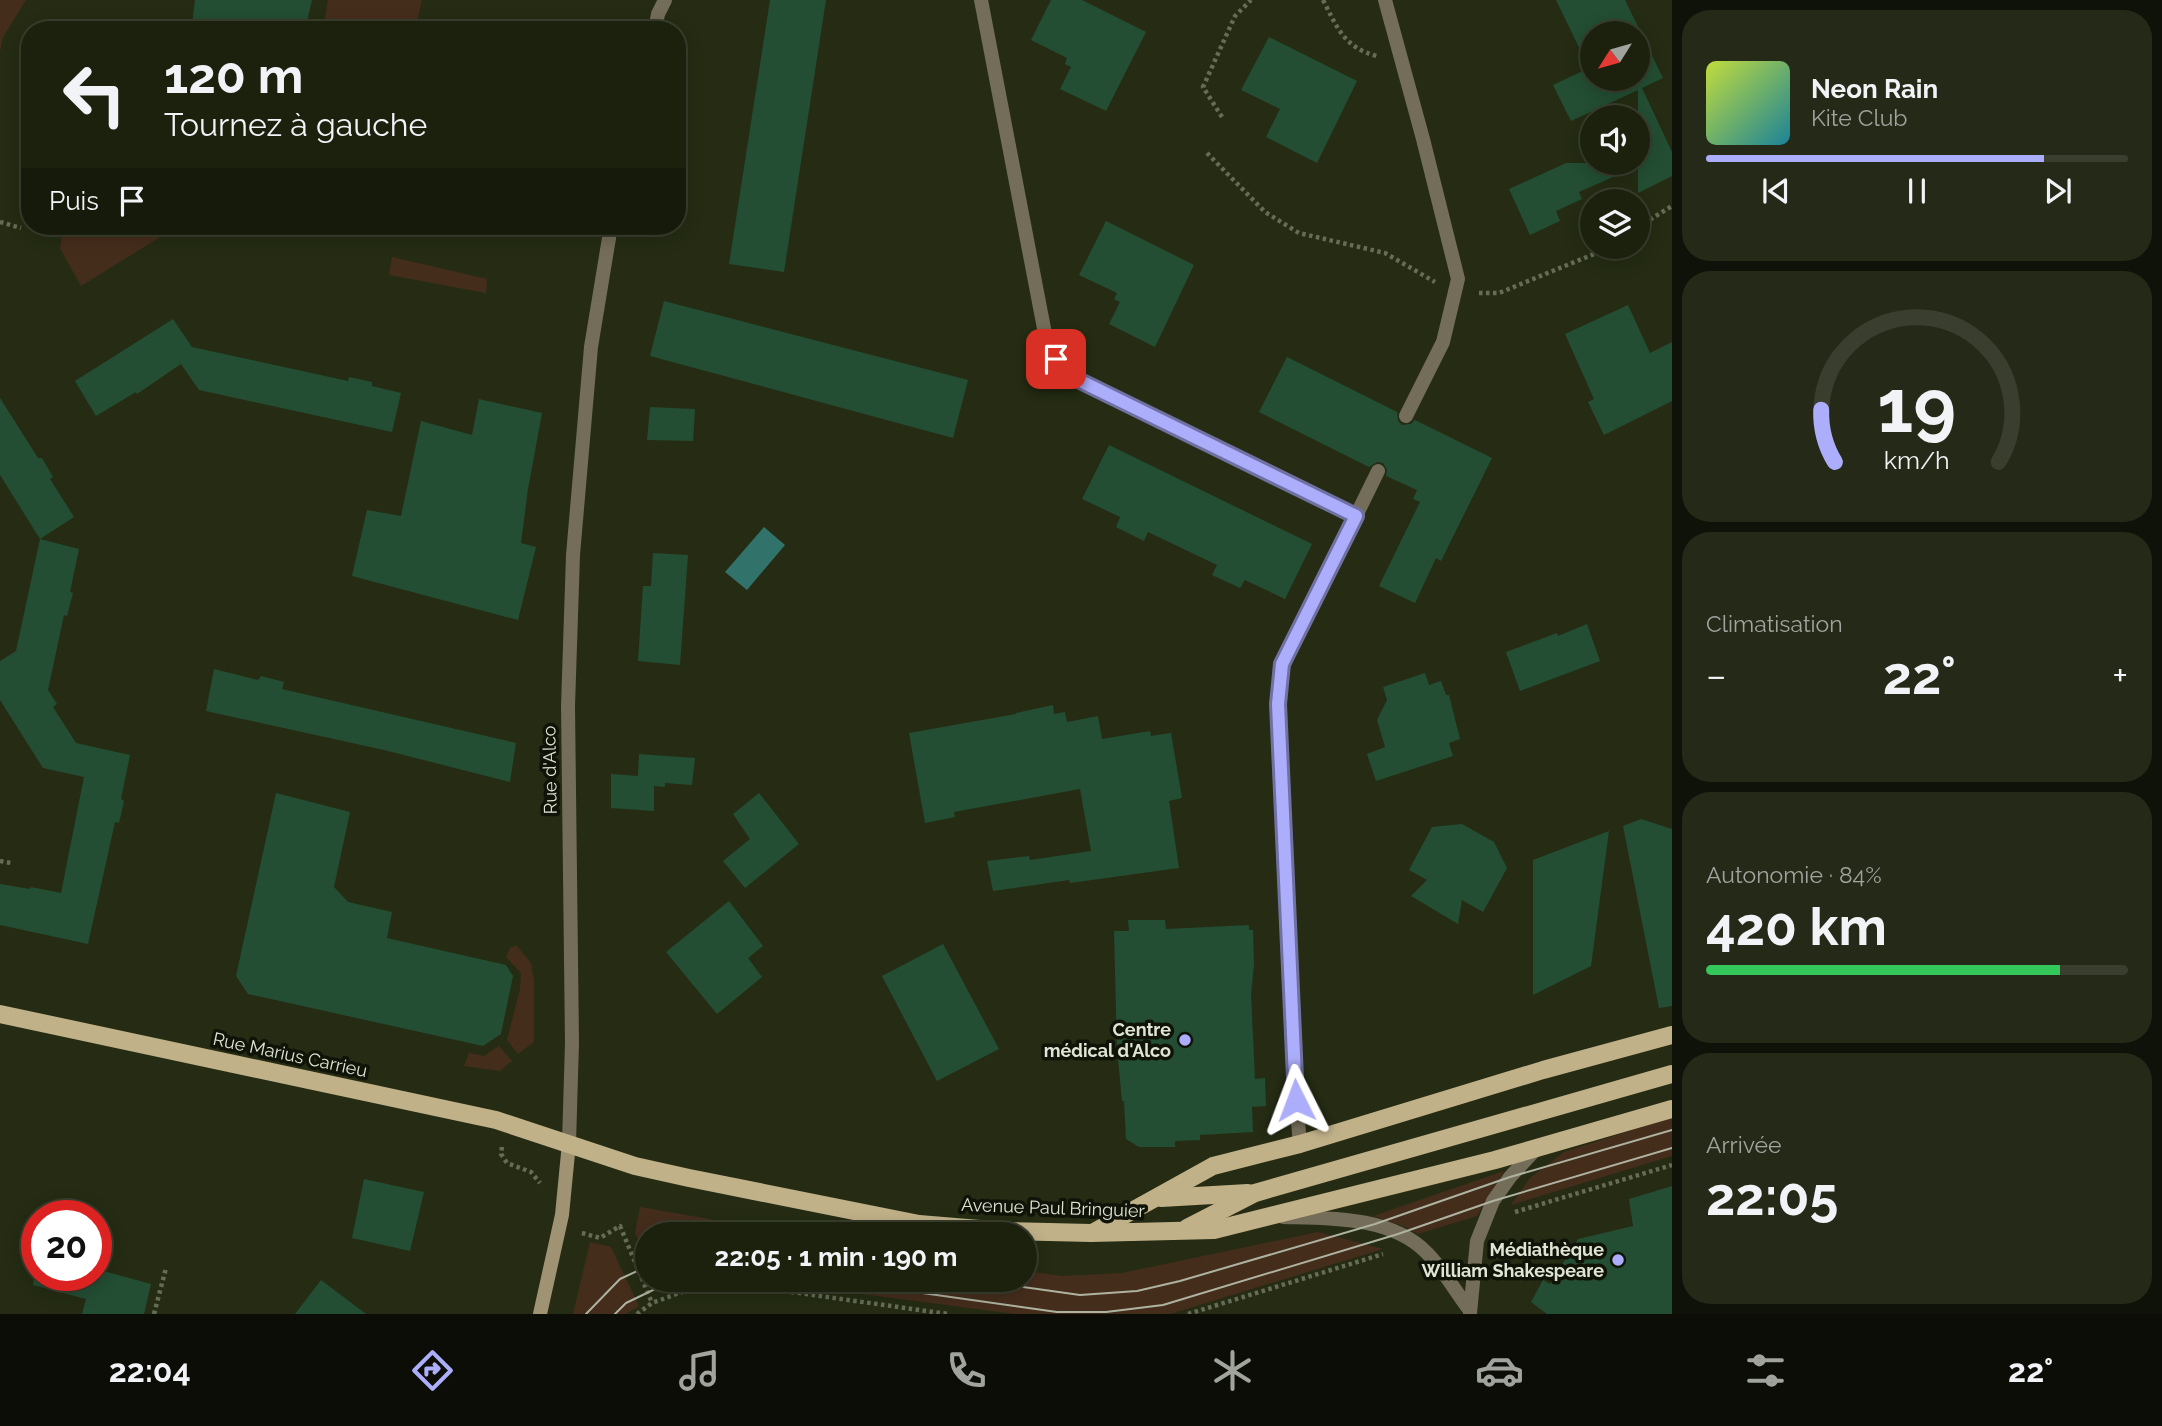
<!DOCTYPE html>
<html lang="fr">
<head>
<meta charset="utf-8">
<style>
  :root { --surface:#1c210e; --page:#252917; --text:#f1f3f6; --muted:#a0a39e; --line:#3a3e2e; --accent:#adaefb }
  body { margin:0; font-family:Raleway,sans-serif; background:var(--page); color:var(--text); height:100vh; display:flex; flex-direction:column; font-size:26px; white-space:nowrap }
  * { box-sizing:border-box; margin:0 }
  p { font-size:23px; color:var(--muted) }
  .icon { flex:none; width:38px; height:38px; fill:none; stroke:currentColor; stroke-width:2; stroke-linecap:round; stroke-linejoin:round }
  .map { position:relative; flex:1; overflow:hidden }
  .side { display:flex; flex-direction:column; gap:10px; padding:10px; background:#0f1208; width:490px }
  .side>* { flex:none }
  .guide { position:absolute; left:21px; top:21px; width:665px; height:214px; border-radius:28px; box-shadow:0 4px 18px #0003,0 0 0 2px var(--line); background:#1c210e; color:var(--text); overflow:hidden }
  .needle { width:46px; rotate:233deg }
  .tools { position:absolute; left:1580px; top:21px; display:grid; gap:14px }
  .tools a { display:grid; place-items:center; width:70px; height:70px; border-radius:50%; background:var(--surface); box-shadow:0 4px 18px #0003,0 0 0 2px var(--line); font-size:35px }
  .speed { position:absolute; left:21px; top:1200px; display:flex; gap:14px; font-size:35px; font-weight:700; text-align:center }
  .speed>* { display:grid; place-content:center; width:91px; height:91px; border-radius:50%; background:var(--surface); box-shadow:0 4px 18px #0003,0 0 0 2px var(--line); line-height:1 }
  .speed .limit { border:10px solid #d22; background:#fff; color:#111 }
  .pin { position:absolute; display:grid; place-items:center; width:60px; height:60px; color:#fff; margin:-30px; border-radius:14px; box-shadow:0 4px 10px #0006 }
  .me { position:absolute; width:77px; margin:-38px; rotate:357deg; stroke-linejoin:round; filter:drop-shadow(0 0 5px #0008) }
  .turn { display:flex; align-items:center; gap:24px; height:147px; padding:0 28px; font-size:32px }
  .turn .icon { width:91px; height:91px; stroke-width:2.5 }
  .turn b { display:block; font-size:49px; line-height:60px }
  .then { display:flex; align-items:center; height:66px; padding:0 28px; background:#0003; gap:14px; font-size:26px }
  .big { font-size:52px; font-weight:700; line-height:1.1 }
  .side .tile { flex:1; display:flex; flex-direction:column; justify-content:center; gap:10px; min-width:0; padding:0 24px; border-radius:28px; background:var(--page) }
  .side .dial { align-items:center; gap:0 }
  .dial svg { height:182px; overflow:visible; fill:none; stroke:var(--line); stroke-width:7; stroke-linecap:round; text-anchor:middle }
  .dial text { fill:var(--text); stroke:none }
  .song { display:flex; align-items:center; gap:21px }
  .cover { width:84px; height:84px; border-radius:10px; background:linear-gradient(135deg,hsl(70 70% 55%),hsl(190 70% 35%)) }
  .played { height:7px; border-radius:4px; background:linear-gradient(90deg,var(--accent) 80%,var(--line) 80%) }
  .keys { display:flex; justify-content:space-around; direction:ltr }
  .heat { display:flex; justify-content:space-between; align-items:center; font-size:38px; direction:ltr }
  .charge { height:10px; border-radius:5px; background:linear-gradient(90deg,#34c759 84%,var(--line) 0) }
  .trip { position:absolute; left:635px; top:1222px; width:402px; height:70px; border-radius:35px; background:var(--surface); box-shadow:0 4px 18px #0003,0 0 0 2px var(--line); font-weight:700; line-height:70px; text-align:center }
  .tab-bar { display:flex; height:112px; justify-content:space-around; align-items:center; background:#0b0d06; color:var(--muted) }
  .tab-bar .icon { width:49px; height:49px }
  .tab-bar .active { color:var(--accent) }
  .tab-bar b { font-size:32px; color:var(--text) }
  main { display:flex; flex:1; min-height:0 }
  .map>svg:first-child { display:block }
</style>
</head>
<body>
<main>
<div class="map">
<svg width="1672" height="1314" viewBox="0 0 1672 1314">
  <rect width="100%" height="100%" fill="#252c13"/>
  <g fill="#452d1c">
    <path d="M 0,0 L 26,0 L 3,37 L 0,52 Z"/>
    <path d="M 328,0 L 422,0 L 415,30 L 323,30 Z"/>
    <path d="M 63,226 L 178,226 L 81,286 L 60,248 Z"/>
    <path d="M 392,257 L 487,279 L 486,293 L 389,275 Z"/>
    <path d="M 516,945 L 531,963 L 534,981 L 534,1042 L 518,1054 L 507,1040 L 520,989 L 521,973 L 506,957 L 510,948 Z"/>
    <path d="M 499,1046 L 512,1061 L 500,1071 L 464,1066 L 469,1053 L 484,1056 Z"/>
    <path d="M 1672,1117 L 1672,1156 L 1511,1205 L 1530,1178 L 1564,1152 Z"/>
    <path d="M 1504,1171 L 1477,1216 L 1418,1234 L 1403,1226 L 1373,1216 Z"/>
    <path d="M 640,1207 L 797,1234 L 648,1234 L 647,1259 L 635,1233 Z"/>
    <path d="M 1318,1232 L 1383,1249 L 1170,1314 L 1015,1314 L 747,1279 L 1026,1279 L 1026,1271 L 1062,1276 L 1122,1273 Z"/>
    <path d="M 590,1242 L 611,1247 L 639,1306 L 626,1314 L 573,1314 Z"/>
  </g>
  <path fill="#31726b" d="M 764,527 L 785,545 L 747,590 L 725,572 Z"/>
  <g fill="#234e33" fill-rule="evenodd">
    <path d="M 195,0 L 312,0 L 305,30 L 211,30 L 192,25 Z"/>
    <path d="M 770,0 L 826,0 L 784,272 L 729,264 Z"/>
    <path d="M 1051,0 L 1082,0 L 1146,32 L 1106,111 L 1060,89 L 1071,67 L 1065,64 L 1067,58 L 1031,40 Z"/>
    <path d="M 1556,0 L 1625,0 L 1663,78 L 1642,88 L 1672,152 L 1672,176 L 1638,193 L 1638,166 L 1579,192 L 1582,199 L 1556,211 L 1560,221 L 1530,235 L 1509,189 L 1566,163 L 1638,163 L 1638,90 L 1571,121 L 1553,85 L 1589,68 ZM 1592,33 L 1638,33 L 1638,79 L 1592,79 Z"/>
    <path d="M 1269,37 L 1357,81 L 1317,163 L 1266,137 L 1280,109 L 1241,90 Z"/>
    <path d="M 1106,221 L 1194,265 L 1155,347 L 1109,324 L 1120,302 L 1114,299 L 1117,293 L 1079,275 Z"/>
    <path d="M 664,301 L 968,380 L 953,438 L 650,356 Z"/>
    <path d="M 1628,305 L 1650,353 L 1672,342 L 1672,401 L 1604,435 L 1588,402 L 1594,399 L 1565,334 Z"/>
    <path d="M 173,319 L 192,347 L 348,381 L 349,377 L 372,382 L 372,386 L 401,393 L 392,432 L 199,390 L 181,364 L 137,394 L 136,392 L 96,416 L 75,381 Z"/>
    <path d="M 1287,357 L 1397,412 L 1398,421 L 1402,425 L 1411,424 L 1415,420 L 1492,458 L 1441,561 L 1436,558 L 1415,603 L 1379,586 L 1420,502 L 1413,499 L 1417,490 L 1386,476 L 1387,470 L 1383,463 L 1377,462 L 1369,467 L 1259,412 Z"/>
    <path d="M 0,398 L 38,458 L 42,458 L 53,477 L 50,479 L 74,517 L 40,539 L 0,475 Z"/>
    <path d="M 479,399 L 542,413 L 528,489 L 521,543 L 536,547 L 518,620 L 352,576 L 367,510 L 401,516 L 421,421 L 472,435 Z"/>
    <path d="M 650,407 L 695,409 L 693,441 L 647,440 Z"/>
    <path d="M 1109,445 L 1312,544 L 1285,599 L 1245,580 L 1240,588 L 1212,575 L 1217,565 L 1148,532 L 1144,541 L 1116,527 L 1120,517 L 1082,499 Z"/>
    <path d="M 40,539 L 79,549 L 70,592 L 73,593 L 67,616 L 64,615 L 48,690 L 57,704 L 53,707 L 76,743 L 130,755 L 121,799 L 124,801 L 119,823 L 115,822 L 88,944 L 0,925 L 0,884 L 30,889 L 31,887 L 61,893 L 84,777 L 43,768 L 0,700 L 0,661 L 16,651 Z"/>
    <path d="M 653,553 L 688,555 L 680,665 L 638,661 L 643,586 L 651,586 Z"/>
    <path d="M 1587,624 L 1600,661 L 1520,691 L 1506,652 L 1557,633 L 1558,636 Z"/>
    <path d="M 214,669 L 258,680 L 261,676 L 284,682 L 282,689 L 516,743 L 510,782 L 384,750 L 206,711 Z"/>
    <path d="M 1425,673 L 1429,685 L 1441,681 L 1446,695 L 1449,695 L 1460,739 L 1449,743 L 1453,756 L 1376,781 L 1367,754 L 1385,747 L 1377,720 L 1387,700 L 1383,687 Z"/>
    <path d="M 1053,705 L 1054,714 L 1065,712 L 1067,722 L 1098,716 L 1102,739 L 1150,731 L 1151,736 L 1171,733 L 1182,798 L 1169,801 L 1179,868 L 1070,883 L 1069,880 L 993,891 L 987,861 L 1029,856 L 1030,860 L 1091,851 L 1080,789 L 954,812 L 955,817 L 925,823 L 909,733 L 1016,714 L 1016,713 Z"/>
    <path d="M 639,754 L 695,758 L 692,785 L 665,783 L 665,787 L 654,786 L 654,811 L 611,808 L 611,774 L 638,776 Z"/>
    <path d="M 276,793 L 350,812 L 334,887 L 348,902 L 392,912 L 387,938 L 506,965 L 513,976 L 501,1034 L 483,1046 L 248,994 L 236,976 Z"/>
    <path d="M 759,793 L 799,844 L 745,888 L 723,861 L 750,839 L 733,814 Z"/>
    <path d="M 1641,819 L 1672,829 L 1672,1006 L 1659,1008 L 1623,826 Z"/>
    <path d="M 1462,824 L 1494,842 L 1507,868 L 1483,912 L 1462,900 L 1458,924 L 1411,896 L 1427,880 L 1409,870 L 1432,827 Z"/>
    <path d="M 1609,831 L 1591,966 L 1533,995 L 1533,860 Z"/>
    <path d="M 729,901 L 763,946 L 748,958 L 762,977 L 717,1014 L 666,952 Z"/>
    <path d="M 1128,920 L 1165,920 L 1166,929 L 1249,925 L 1249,930 L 1253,930 L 1254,965 L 1251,994 L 1255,1079 L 1265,1078 L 1266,1106 L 1252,1107 L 1253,1132 L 1200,1135 L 1200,1140 L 1175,1141 L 1175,1147 L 1139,1147 L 1126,1139 L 1124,1101 L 1122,1101 L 1117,1049 L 1114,931 L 1129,931 Z"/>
    <path d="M 943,944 L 999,1049 L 937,1081 L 882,976 Z"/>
    <path d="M 364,1179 L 424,1192 L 410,1251 L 352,1238 Z"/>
    <path d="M 1672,1186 L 1672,1314 L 1547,1314 L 1531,1302 L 1543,1280 L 1550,1284 L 1578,1239 L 1633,1226 L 1629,1199 Z"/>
    <path d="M 96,1269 L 151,1284 L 144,1314 L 82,1314 L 86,1299 L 33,1285 L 34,1276 L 96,1276 Z"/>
    <path d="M 321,1280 L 366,1314 L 295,1314 Z"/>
  </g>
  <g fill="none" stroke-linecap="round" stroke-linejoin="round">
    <g stroke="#666d57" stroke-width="4.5" stroke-dasharray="3.5 3.5" stroke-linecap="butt">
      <path d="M 1323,0 C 1337,27 1344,48 1377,56"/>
      <path d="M 1222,117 L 1203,87 L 1235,16 L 1251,0"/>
      <path d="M 1207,153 L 1265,212 L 1299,233 L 1385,253 L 1435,282"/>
      <path d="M 0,222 L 21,228"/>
      <path d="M 1638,227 L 1672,206"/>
      <path d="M 1479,293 L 1499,293 L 1594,254 L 1605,247"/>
      <path d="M 0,861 L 11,863"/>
      <path d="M 502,1147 L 501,1154 L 507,1163 L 531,1172 L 540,1183"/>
      <path d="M 1515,1212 L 1672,1165"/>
      <path d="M 582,1233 L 600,1238 L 620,1226 L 652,1303"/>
      <path d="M 154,1314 L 166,1268"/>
      <path d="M 637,1314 L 652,1303 L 701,1285 L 763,1288 L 948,1314"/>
      <path d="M 1188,1314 L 1383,1254"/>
    </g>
    <g stroke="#746d59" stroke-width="14">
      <path d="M 981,0 L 1047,344 L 1066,374 L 1356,516 L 1378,471"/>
      <path d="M 1385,0 L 1423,139 L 1458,279 L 1443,342 L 1406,416"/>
      <path d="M 1300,1144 L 1296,1100 L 1278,704 L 1281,664 L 1356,516"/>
    </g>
    <g stroke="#746d59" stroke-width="14">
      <path d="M 655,30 L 658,14 L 665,0"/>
      <path d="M 569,1143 L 572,1043 L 568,706 L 573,555 L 591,347 L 611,226"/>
      <path d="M 1283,1217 C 1329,1218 1392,1216 1427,1253 C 1443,1269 1455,1291 1469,1309"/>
      <path d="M 1470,1313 L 1477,1241 L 1493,1201 L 1510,1177 L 1535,1150"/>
    </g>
    <path stroke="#9f9374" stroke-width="14" d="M 540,1314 L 562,1215 L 569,1143"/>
    <g stroke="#c0b189" stroke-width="18">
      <path d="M 0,1014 L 496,1120 L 635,1166 L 689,1178 L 919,1224 L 1004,1231 L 1091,1233 L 1214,1230 L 1495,1160 L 1672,1109"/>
      <path d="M 1161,1198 L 1248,1193"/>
      <path d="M 1187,1228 L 1255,1193 L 1672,1074"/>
      <path d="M 1094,1232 L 1213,1166 L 1300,1144 L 1543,1070 L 1672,1035"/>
    </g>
    <g stroke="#aeb3a1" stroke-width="2">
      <path d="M 823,1279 L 1057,1312 L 1106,1312 L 1163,1305 L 1398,1234 L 1493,1201 L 1672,1148"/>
      <path d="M 965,1279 L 1080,1295 L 1137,1291 L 1180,1281 L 1375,1224 L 1510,1177 L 1672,1130"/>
      <path d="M 586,1314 L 620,1279 L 648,1266"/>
      <path d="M 615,1314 L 626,1303 L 676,1279"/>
    </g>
  </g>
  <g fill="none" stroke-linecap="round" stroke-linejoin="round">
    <g stroke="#7071a3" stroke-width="18">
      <path id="route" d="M 1056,359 L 1066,374 L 1356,516 L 1282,664 L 1278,704 L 1296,1100"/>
    </g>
    <use href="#route" stroke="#adaefb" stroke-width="12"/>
  </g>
  <g fill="#adaefb" stroke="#101308" stroke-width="2.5">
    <circle cx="1185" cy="1040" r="7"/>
    <circle cx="1618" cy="1260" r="7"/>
  </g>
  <g text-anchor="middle" stroke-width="7" stroke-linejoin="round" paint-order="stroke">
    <g font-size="18" fill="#dfe4d4" stroke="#101308">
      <text transform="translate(550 770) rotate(-91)" y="6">Rue d'Alco</text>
      <text transform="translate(290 1055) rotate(12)" y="6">Rue Marius Carrieu</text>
      <text transform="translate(1053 1208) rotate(2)" y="6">Avenue Paul Bringuier</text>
    </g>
    <g font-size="18" font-weight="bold" fill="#dfe4d4" stroke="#101308" text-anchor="end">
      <text x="1171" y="1036">Centre<tspan x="1171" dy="21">médical d'Alco</tspan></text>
      <text x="1604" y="1256">Médiathèque<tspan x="1604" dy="21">William Shakespeare</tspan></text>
    </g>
  </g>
</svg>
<div class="tools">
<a><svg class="needle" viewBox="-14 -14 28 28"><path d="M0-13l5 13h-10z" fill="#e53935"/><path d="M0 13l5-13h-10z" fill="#a0a39e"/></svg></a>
<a><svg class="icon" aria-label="sound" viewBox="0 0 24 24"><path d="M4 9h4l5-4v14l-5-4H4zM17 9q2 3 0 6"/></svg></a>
<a><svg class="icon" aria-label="layers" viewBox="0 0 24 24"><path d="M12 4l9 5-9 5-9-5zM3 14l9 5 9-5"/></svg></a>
</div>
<div class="speed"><div class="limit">20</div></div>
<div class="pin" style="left:1056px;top:359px;background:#d93025"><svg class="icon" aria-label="arrive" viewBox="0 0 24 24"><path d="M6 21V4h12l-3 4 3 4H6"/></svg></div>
<svg class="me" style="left:1296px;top:1100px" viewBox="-20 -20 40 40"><path d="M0-17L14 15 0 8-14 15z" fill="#adaefb" stroke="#fff" stroke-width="4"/></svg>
<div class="trip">22:05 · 1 min · 190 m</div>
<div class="guide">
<div class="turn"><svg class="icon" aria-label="left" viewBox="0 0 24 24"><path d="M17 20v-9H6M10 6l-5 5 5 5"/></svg><div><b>120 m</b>Tournez à gauche</div></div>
<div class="then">Puis<svg class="icon" aria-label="arrive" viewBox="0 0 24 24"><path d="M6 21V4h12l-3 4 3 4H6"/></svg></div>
</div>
</div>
<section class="side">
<div class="tile">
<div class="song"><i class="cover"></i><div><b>Neon Rain</b><p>Kite Club</p></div></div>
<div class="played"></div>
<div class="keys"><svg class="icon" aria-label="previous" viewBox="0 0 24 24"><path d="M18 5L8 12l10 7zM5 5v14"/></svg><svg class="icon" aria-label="pause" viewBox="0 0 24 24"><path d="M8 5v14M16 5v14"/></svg><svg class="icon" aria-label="next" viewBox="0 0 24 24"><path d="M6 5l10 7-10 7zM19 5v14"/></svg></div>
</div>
<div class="tile dial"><svg viewBox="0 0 100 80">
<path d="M14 69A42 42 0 1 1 86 69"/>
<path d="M14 69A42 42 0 0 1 8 46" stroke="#adaefb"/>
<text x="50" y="56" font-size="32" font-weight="700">19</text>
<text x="50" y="72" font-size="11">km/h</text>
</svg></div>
<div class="tile"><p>Climatisation</p>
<div class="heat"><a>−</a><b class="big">22°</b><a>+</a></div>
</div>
<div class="tile"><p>Autonomie · 84%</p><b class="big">420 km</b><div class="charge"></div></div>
<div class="tile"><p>Arrivée</p><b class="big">22:05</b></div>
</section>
</main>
<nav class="tab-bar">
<b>22:04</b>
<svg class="icon active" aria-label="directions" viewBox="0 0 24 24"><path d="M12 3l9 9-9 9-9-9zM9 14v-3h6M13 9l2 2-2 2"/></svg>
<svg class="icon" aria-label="music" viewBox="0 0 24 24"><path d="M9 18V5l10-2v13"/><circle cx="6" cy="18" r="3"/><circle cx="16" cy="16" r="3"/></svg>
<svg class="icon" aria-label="phone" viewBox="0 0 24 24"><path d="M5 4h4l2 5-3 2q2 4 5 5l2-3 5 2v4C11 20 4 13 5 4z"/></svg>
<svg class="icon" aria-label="climate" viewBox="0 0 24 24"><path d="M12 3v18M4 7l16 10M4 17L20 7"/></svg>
<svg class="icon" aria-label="car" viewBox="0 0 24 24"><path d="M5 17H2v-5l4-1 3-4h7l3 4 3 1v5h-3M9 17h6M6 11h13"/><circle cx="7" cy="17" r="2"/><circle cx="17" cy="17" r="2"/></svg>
<svg class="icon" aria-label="filters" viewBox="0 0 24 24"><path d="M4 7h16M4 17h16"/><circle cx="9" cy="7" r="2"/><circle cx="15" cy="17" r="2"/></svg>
<b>22°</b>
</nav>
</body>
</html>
